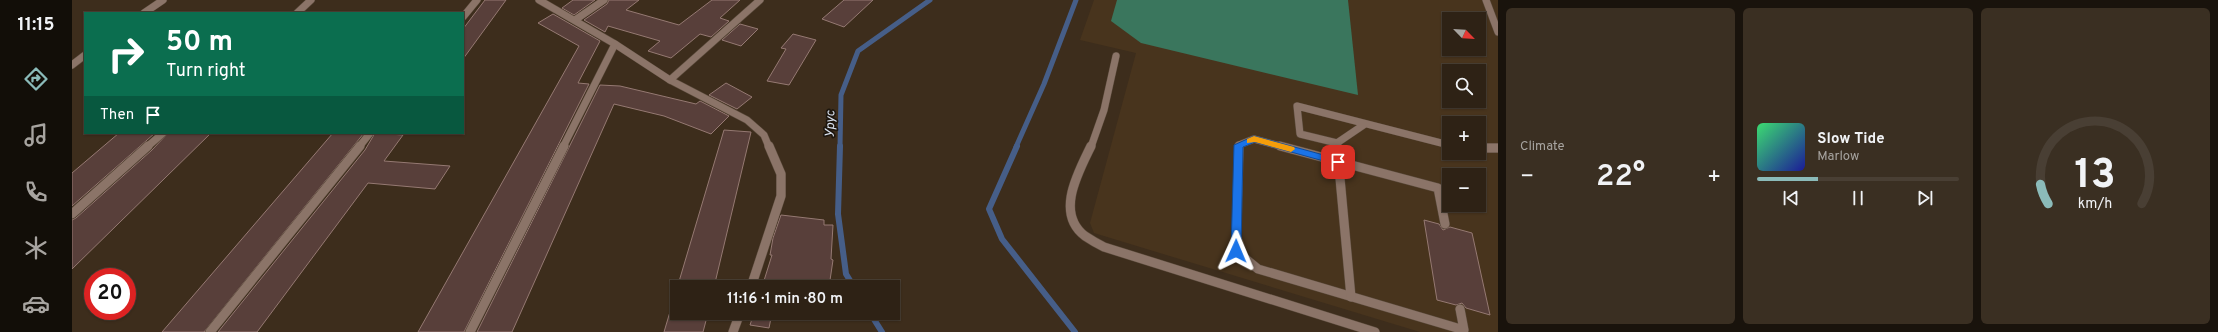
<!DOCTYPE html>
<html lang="en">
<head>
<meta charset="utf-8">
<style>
  :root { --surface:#2e2215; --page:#3a2f22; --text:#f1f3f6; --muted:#a7a4a0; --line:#493f34; --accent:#8bbbb9 }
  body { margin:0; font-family:Overpass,sans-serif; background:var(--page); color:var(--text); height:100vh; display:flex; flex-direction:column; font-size:15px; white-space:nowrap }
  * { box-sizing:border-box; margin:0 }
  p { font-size:13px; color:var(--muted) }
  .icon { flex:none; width:22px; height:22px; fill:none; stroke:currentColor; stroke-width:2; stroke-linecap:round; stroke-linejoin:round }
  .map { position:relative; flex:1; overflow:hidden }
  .details { display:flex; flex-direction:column; gap:8px; padding:8px; background:#19130c; width:720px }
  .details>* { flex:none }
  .top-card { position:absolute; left:12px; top:12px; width:380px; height:122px; border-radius:0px; box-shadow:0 1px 3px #0004,0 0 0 1px var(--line); background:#0b6e4f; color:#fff; overflow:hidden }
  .needle { width:26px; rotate:115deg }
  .controls { position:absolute; left:1370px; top:12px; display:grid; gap:8px }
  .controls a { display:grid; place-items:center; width:44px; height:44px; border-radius:0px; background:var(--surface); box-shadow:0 1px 3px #0004,0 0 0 1px var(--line); font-size:20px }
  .speed { position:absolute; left:12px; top:268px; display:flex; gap:8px; font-size:20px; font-weight:700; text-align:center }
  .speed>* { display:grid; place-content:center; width:52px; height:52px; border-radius:50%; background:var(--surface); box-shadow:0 1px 3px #0004,0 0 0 1px var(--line); line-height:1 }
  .speed .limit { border:6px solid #d22; background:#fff; color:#111 }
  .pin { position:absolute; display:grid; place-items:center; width:34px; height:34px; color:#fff; margin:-17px; border-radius:8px; box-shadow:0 2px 6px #0006 }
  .me { position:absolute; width:44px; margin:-22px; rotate:1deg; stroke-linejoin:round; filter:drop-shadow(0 0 3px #0008) }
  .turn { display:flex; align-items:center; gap:14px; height:84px; padding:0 16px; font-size:18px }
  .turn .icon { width:52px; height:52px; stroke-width:2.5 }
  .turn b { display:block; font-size:28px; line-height:34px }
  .then { display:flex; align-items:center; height:38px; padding:0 16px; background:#0003; gap:8px; font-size:15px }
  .big { font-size:30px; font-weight:600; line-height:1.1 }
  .details .widget { flex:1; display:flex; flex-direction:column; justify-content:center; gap:6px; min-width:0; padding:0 14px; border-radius:6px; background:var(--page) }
  .details .dial { align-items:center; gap:0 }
  .dial svg { height:104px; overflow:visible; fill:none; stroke:var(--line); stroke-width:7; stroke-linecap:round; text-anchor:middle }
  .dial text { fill:var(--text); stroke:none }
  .song { display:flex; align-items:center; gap:12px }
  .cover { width:48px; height:48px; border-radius:6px; background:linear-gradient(135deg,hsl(140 70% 55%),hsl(240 70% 35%)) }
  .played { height:4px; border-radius:2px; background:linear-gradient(90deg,var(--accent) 30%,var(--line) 30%) }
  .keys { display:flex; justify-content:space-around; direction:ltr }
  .heat { display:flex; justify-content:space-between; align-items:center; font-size:22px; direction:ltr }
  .details .tiles { flex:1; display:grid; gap:8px; grid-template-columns:repeat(3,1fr) }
  .trip { position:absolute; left:598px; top:280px; width:230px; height:40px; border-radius:0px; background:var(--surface); box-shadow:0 1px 3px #0004,0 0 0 1px var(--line); font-weight:600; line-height:40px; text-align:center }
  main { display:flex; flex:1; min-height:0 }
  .tab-bar { display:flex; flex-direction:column; width:72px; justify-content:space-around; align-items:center; background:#120e08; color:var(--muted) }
  .tab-bar .icon { width:28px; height:28px }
  .tab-bar .on { color:var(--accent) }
  .tab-bar b { font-size:18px; color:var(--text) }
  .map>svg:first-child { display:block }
</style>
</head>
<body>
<main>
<nav class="tab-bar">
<b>11:15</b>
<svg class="icon on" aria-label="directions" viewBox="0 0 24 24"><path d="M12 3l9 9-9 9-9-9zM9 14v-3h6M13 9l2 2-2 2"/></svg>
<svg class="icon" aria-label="music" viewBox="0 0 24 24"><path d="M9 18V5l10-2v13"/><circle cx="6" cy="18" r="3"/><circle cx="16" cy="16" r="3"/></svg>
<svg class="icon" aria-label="phone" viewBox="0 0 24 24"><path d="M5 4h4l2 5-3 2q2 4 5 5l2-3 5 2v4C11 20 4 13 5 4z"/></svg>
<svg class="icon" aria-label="climate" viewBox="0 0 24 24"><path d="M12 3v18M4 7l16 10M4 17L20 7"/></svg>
<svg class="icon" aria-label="car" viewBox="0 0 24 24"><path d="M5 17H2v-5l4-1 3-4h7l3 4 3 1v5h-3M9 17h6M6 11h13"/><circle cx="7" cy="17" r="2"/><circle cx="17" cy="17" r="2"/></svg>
</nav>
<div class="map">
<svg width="1426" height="332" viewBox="0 0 1426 332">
  <rect width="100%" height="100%" fill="#3d2d1c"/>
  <path fill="#48341d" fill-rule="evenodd" d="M 1022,0 L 1426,0 L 1426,332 L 1348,332 L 1022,233 L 1018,223 L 1064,53 L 1008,40 ZM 1377,19 L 1407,19 L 1407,49 L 1377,49 ZM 1377,71 L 1407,71 L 1407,101 L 1377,101 ZM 1377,123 L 1407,123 L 1407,153 L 1377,153 ZM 1377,175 L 1407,175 L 1407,205 L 1377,205 Z"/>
  <path fill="#3a765d" d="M 1045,0 L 1276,0 L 1286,95 L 1069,43 L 1039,21 Z"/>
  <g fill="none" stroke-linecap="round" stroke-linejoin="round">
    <g stroke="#465e88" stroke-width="5">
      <path d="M 768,147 L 769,95 L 786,51 L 858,0"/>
      <path d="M 944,147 L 972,84 L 1004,0"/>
    </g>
    <g stroke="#465e88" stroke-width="6">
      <path d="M 768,146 L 766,214 L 774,274 L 782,287"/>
      <path d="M 945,146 L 917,209 L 930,239 L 1003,332"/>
      <path d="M 798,313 L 810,332"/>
    </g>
  </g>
  <g fill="#583f3a" stroke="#957972">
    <path d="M 413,0 L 434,0 L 391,59 L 391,29 Z"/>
    <path d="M 501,0 L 523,0 L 502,15 L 490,8 Z"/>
    <path d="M 537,0 L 567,0 L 554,10 L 607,25 L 640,0 L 668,0 L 648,18 L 657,21 L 639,37 L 628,34 L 599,58 L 576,51 L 588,41 L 536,26 L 533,32 L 512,20 L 535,4 Z"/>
    <path d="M 772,0 L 801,0 L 772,27 L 750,19 Z"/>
    <path d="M 481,14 L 528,41 L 506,83 L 517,84 L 392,332 L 346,332 L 507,46 L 466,23 Z"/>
    <path d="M 668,24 L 686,29 L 669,46 L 650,40 Z"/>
    <path d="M 721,34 L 744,40 L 717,85 L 695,81 L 714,49 L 709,48 Z"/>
    <path d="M 654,83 L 680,97 L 665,109 L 637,95 Z"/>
    <path d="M 528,85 L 548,86 L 624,104 L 628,101 L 657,116 L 639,134 L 592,116 L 542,104 L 440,332 L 405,332 Z"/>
    <path d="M 652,130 L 679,132 L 642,287 L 605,287 L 605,313 L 636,313 L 631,332 L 592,332 Z"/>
    <path d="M 47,133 L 83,133 L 0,206 L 0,173 Z"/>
    <path d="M 96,133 L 139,133 L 0,269 L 0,220 L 4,218 L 80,150 Z"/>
    <path d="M 261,133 L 292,133 L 132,332 L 90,332 Z"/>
    <path d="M 303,133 L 331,135 L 312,161 L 378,166 L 363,189 L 296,183 L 185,332 L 146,332 L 293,150 Z"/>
    <path d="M 709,215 L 752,220 L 752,225 L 761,225 L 759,259 L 761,260 L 757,287 L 690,287 L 700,255 L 698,255 L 701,238 Z"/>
    <path d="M 1352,220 L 1367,224 L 1371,230 L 1378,227 L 1400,233 L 1418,315 L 1394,308 L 1390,303 L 1384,305 L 1365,300 Z"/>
    <path d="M 682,313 L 700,313 L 697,328 L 678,325 Z"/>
  </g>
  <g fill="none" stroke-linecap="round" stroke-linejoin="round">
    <g stroke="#59493a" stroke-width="8">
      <g id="lane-far1">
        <path d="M 1414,0 L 1426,32"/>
        <path d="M 1293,124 L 1265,143 L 1228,134 L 1225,106 L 1377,145"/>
        <path d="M 1265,143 L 1265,147"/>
        <path d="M 1019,147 L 1032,110 L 1044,56"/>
        <path d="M 1167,147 L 1167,145 L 1182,139 L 1212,147"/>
      </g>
    </g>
    <g stroke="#59493a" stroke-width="10">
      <g id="lane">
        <path d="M 1019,146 C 1006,173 983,213 1013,236 C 1019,240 1026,244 1032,247 L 1303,332"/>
        <path d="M 1167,146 L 1164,251 L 1186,269 L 1392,330 L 1388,309"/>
        <path d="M 1208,146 L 1366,188 L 1373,224"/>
        <path d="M 1265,146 L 1279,297"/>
        <path d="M 1407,148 L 1426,148"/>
      </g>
    </g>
    <g stroke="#59493a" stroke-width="8">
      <g id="street-far1">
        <path d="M 467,0 L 543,44 L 598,80 L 675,120 L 692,135 L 697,147"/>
        <path d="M 72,13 L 91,0"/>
        <path d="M 225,13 L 239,0"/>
        <path d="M 391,17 L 405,0"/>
        <path d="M 503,20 L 532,0"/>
        <path d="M 0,65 L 13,55"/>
        <path d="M 598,80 L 688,0"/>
        <path d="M 75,147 L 91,133"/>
        <path d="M 287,147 L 298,133"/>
        <path d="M 491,147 L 543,44"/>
      </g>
    </g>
    <g stroke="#59493a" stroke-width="10">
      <g id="street">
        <path d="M 0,214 L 76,146"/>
        <path d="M 679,287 L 709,196 L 709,174 L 697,146"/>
        <path d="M 138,332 L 288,146"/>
        <path d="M 398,332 L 492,146"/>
        <path d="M 661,332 L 668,313"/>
      </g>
    </g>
    <use href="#lane-far1" stroke="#8b7468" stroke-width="7"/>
    <use href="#lane" stroke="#8b7468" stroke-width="9"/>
    <use href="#street-far1" stroke="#8b7468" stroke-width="7"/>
    <use href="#street" stroke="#8b7468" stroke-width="9"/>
  </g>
  <path fill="#1a73e8" stroke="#114b97" d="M 1182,136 L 1270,160 L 1271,162 L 1266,165 L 1183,142 L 1171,147 L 1169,251 L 1164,255 L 1159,251 L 1162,145 Z"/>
  <path fill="#f59e0b" d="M 1182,136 L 1222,147 L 1223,149 L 1219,152 L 1183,142 L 1175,143 L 1175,139 Z"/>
  <g text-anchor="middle" stroke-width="3.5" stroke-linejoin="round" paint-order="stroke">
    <g font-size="13" font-style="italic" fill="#dbe3f1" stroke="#1e170f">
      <text transform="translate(757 124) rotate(-89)" y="5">Урус</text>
    </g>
  </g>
</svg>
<div class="controls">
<a><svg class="needle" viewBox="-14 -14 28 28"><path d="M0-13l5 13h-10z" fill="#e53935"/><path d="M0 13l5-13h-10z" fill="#a7a4a0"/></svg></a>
<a><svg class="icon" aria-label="search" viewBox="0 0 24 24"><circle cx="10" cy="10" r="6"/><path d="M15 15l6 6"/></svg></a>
<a>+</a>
<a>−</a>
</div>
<div class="speed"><div class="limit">20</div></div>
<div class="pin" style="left:1266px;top:162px;background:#d93025"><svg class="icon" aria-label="arrive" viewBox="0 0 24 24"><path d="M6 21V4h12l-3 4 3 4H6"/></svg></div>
<svg class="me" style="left:1164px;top:251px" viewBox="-20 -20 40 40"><path d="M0-17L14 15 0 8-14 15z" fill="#1a73e8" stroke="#fff" stroke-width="4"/></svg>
<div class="trip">11:16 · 1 min · 80 m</div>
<div class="top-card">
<div class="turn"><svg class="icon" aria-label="right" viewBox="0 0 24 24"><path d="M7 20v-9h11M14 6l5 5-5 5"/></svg><div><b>50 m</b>Turn right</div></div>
<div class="then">Then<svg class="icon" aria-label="arrive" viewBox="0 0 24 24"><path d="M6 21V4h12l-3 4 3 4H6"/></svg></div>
</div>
</div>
<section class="details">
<div class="tiles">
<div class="widget"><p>Climate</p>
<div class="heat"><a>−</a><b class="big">22°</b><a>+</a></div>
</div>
<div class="widget">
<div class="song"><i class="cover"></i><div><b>Slow Tide</b><p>Marlow</p></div></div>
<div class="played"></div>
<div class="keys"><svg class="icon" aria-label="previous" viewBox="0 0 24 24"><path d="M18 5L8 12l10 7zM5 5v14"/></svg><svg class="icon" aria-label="pause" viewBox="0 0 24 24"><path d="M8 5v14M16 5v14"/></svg><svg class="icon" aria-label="next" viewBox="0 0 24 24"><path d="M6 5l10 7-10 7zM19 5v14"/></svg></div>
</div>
<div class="widget dial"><svg viewBox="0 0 100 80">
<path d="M14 69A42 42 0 1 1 86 69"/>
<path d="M14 69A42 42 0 0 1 8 54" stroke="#8bbbb9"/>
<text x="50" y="56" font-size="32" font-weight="700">13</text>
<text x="50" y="72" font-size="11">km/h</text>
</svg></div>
</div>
</section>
</main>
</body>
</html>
